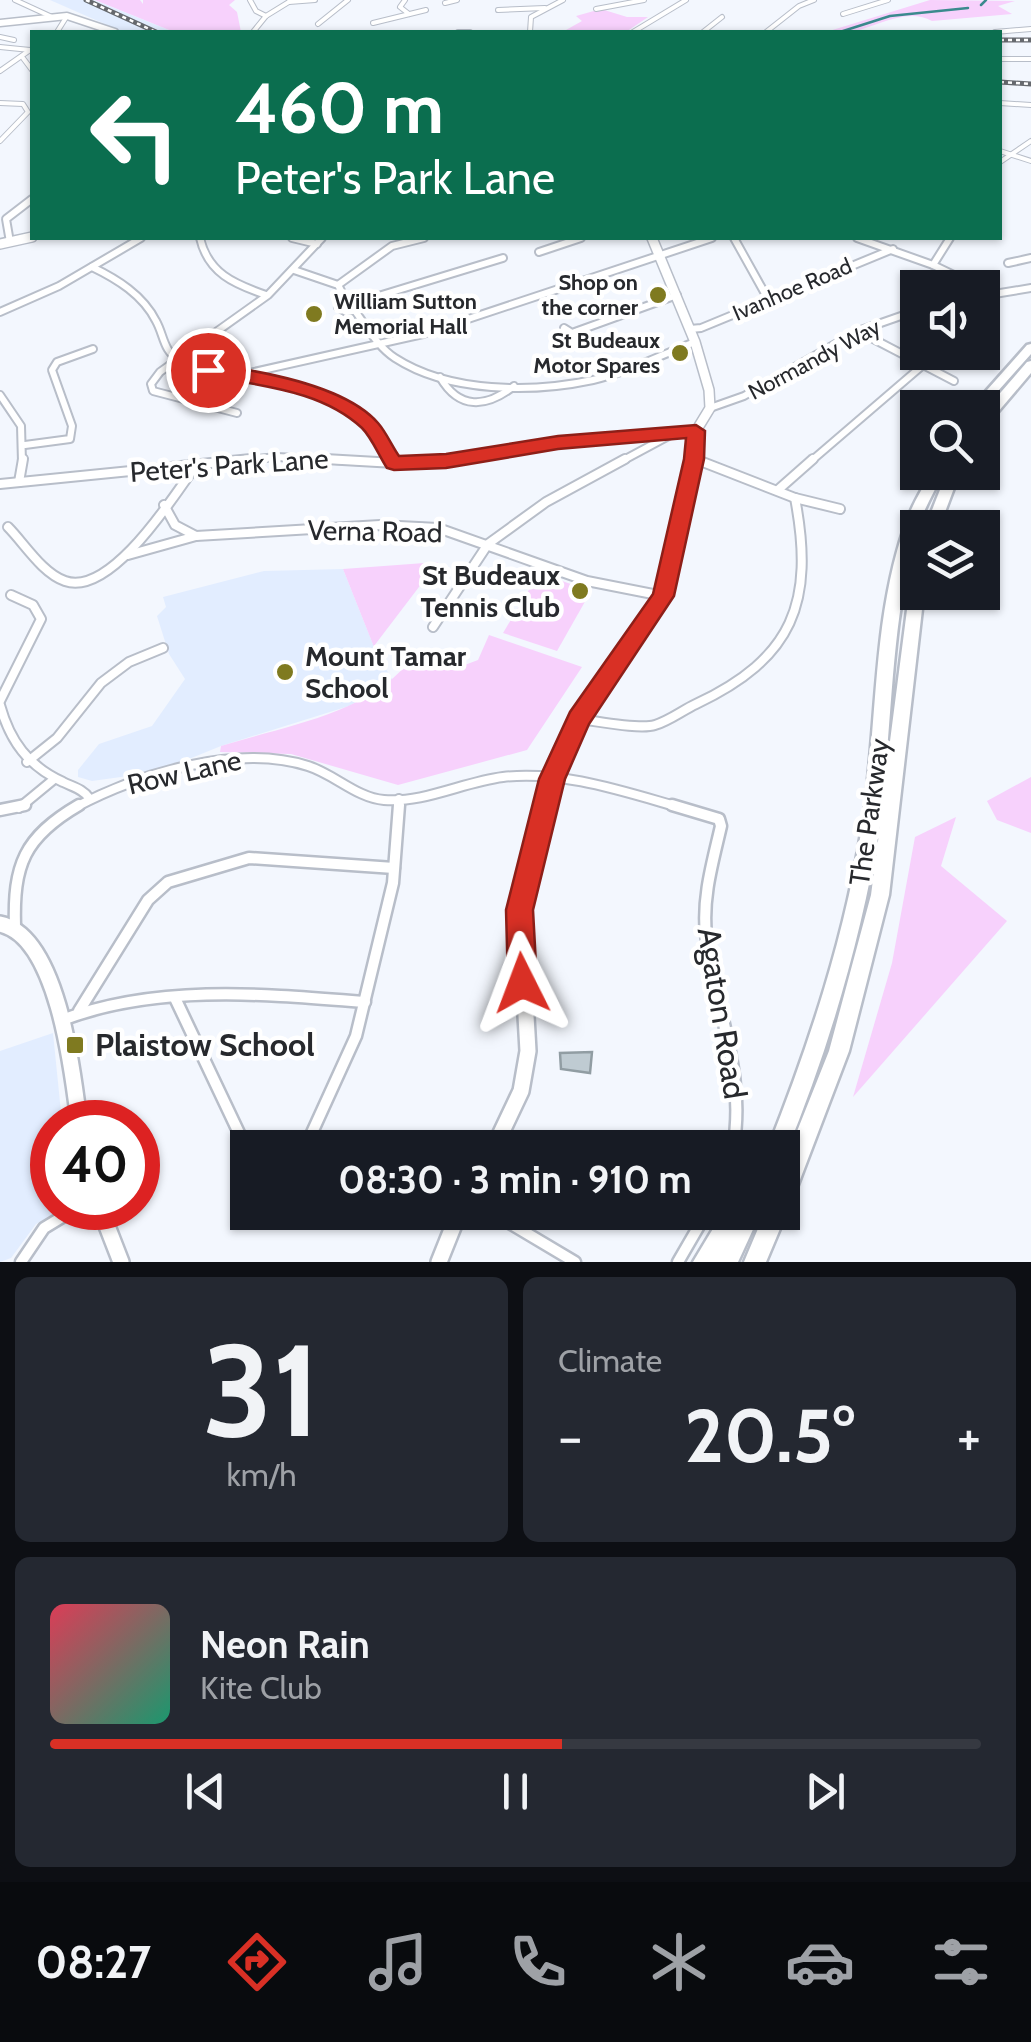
<!DOCTYPE html>
<html lang="en">
<head>
<meta charset="utf-8">
<style>
  :root { --surface:#171b24; --page:#242831; --text:#f1f3f6; --muted:#9ea1a6; --line:#363941; --accent:#d93025 }
  body { margin:0; font-family:Cabin,sans-serif; background:var(--page); color:var(--text); height:100vh; display:flex; flex-direction:column; font-size:38px; white-space:nowrap }
  * { box-sizing:border-box; margin:0 }
  p { font-size:32px; color:var(--muted) }
  .icon { flex:none; width:55px; height:55px; fill:none; stroke:currentColor; stroke-width:2; stroke-linecap:round; stroke-linejoin:round }
  .map { position:relative; height:1262px; overflow:hidden }
  .drawer { display:flex; flex-direction:column; gap:15px; padding:15px; background:#0d0f14; flex:1 }
  .drawer>* { flex:none }
  .guide { position:absolute; left:30px; top:30px; width:972px; height:210px; border-radius:0px; box-shadow:0 2px 8px #0004; background:#0b6e4f; color:#fff; overflow:hidden }
  .buttons { position:absolute; left:900px; top:270px; display:grid; gap:20px }
  .buttons a { display:grid; place-items:center; width:100px; height:100px; border-radius:0px; background:var(--surface); box-shadow:0 2px 8px #0004; font-size:50px }
  .speed { position:absolute; left:30px; top:1100px; display:flex; gap:20px; font-size:50px; font-weight:700; text-align:center }
  .speed>* { display:grid; place-content:center; width:130px; height:130px; border-radius:50%; background:var(--surface); box-shadow:0 2px 8px #0004; line-height:1 }
  .speed .limit { border:15px solid #d22; background:#fff; color:#111 }
  .pin { position:absolute; display:grid; place-items:center; width:85px; height:85px; color:#fff; margin:-42px; border:5px solid #fff; border-radius:50%; box-shadow:0 2px 10px #0007 }
  .me { position:absolute; width:110px; margin:-55px; rotate:357deg; stroke-linejoin:round; filter:drop-shadow(0 0 8px #0008) }
  .turn { display:flex; align-items:center; gap:35px; height:210px; padding:0 40px; font-size:45px }
  .turn .icon { width:130px; height:130px; stroke-width:2.5 }
  .turn b { display:block; font-size:70px; line-height:85px }
  .big { font-size:75px; font-weight:700; line-height:1.1 }
  .drawer .tile { flex:1; display:flex; flex-direction:column; justify-content:center; gap:15px; min-width:0; padding:0 35px; border-radius:15px; background:var(--page) }
  .drawer .dial { align-items:center; gap:0 }
  .dial b { font-size:130px; line-height:1 }
  .song { display:flex; align-items:center; gap:30px }
  .cover { width:120px; height:120px; border-radius:15px; background:linear-gradient(135deg,hsl(350 70% 55%),hsl(160 70% 35%)) }
  .played { height:10px; border-radius:5px; background:linear-gradient(90deg,var(--accent) 55%,var(--line) 55%) }
  .keys { display:flex; justify-content:space-around; direction:ltr }
  .heat { display:flex; justify-content:space-between; align-items:center; font-size:55px; direction:ltr }
  .drawer .tiles { flex:1; display:grid; gap:15px; grid-template-columns:1fr 1fr }
  .tile:last-child { grid-column:span 2 }
  .trip { position:absolute; left:230px; top:1130px; width:570px; height:100px; border-radius:0px; background:var(--surface); box-shadow:0 2px 8px #0004; font-weight:700; line-height:100px; text-align:center }
  .tab-bar { display:flex; height:160px; justify-content:space-around; align-items:center; background:#090b0e; color:var(--muted) }
  .tab-bar .icon { width:70px; height:70px }
  .tab-bar .selected { color:var(--accent) }
  .tab-bar b { font-size:45px; color:var(--text) }
  .map>svg:first-child { display:block }
</style>
</head>
<body>
<div class="map">
<svg width="1031" height="1262" viewBox="0 0 1031 1262">
  <rect width="100%" height="100%" fill="#f3f7fe"/>
  <g fill="#e2edff">
    <path d="M 50,0 L 94,0 L 174,32 L 123,32 Z"/>
    <path d="M 343,569 L 376,652 L 393,681 L 349,706 L 221,746 L 157,772 L 92,781 L 78,777 L 78,770 L 99,744 L 152,726 L 185,679 L 169,654 L 157,616 L 166,607 L 163,597 L 264,571 Z"/>
    <path d="M 53,1033 L 62,1122 L 52,1122 L 52,1208 L 64,1208 L 36,1224 L 11,1258 L 0,1262 L 0,1051 Z"/>
  </g>
  <g fill="#f7d1fc">
    <path d="M 95,0 L 140,0 L 143,4 L 143,0 L 235,0 L 229,5 L 237,12 L 241,32 L 174,32 Z"/>
    <path d="M 930,0 L 1015,1 L 998,6 L 1012,14 L 932,21 C 907,7 876,27 852,32 C 844,34 834,32 826,32 Z"/>
    <path d="M 601,9 L 627,17 L 648,17 L 626,32 L 566,30 L 582,21 L 576,16 Z"/>
    <path d="M 438,562 L 374,646 L 374,647 L 343,569 Z"/>
    <path d="M 539,573 L 591,591 L 557,651 L 503,633 Z"/>
    <path d="M 489,635 L 582,667 L 527,750 L 398,785 L 291,754 L 220,752 L 221,746 C 284,726 364,715 408,663 L 443,663 L 454,669 L 478,660 Z"/>
    <path d="M 1031,777 L 1031,833 L 997,820 L 987,801 Z"/>
    <path d="M 956,817 L 941,866 L 1007,921 L 853,1097 L 892,963 L 915,837 Z"/>
  </g>
  <g fill="none" stroke-linecap="round" stroke-linejoin="round">
    <g stroke="#3b8a8e" stroke-width="2.5">
      <path d="M 981,5 L 986,0"/>
      <path d="M 840,32 L 890,16 L 968,8"/>
    </g>
  </g>
  <path fill="#bfcbd2" stroke="#919da3" stroke-width="2.5" d="M 592,1052 L 590,1073 L 561,1069 L 560,1053 Z"/>
  <g fill="none" stroke-linecap="round" stroke-linejoin="round">
    <g stroke="#b8bec9" stroke-width="6">
      <g id="street-far3">
        <path d="M 15,0 L 52,17"/>
        <path d="M 250,0 L 256,11 L 266,16"/>
        <path d="M 405,0 L 400,7 L 409,14"/>
        <path d="M 289,2 L 315,0"/>
        <path d="M 445,3 L 457,0"/>
        <path d="M 596,9 L 644,0"/>
        <path d="M 498,10 L 545,8"/>
        <path d="M 843,14 L 888,0"/>
        <path d="M 373,23 L 426,10"/>
        <path d="M 318,24 L 348,0"/>
        <path d="M 57,32 L 67,16"/>
        <path d="M 253,32 L 266,16 L 292,0"/>
        <path d="M 458,32 L 470,32"/>
        <path d="M 530,32 L 531,17 L 563,0"/>
        <path d="M 633,32 L 686,0"/>
        <path d="M 703,32 L 722,17"/>
        <path d="M 766,32 L 799,6 L 814,0"/>
        <path d="M 995,32 L 1031,29"/>
        <path d="M 0,37 L 14,40"/>
        <path d="M 0,47 L 30,50"/>
        <path d="M 23,58 L 32,70"/>
        <path d="M 1000,59 L 1031,59"/>
        <path d="M 0,71 L 30,50"/>
        <path d="M 0,103 L 23,104 L 28,112 L 0,141"/>
        <path d="M 1000,103 L 1031,105"/>
        <path d="M 1000,151 L 1031,161"/>
        <path d="M 1000,162 L 1031,141"/>
      </g>
    </g>
    <g stroke="#b8bec9" stroke-width="10">
      <g id="street-far2">
        <path d="M 200,238 C 208,273 234,284 266,295"/>
        <path d="M 292,238 L 317,244"/>
        <path d="M 734,238 L 768,299"/>
        <path d="M 857,238 L 933,265 L 981,288"/>
        <path d="M 10,242 L 6,219 L 32,199"/>
        <path d="M 539,252 L 581,238"/>
        <path d="M 1008,263 L 1031,258"/>
        <path d="M 933,265 L 950,238"/>
        <path d="M 92,267 C 117,279 143,295 156,321 C 164,335 163,351 179,360 C 197,370 220,371 239,373 C 302,382 363,403 393,462"/>
        <path d="M 294,270 L 338,285 L 345,298"/>
        <path d="M 338,285 L 392,246 L 424,238"/>
        <path d="M 982,296 L 1031,288"/>
        <path d="M 353,297 L 363,303 L 359,310 L 346,312 L 338,307 L 341,300 Z"/>
        <path d="M 362,301 L 503,258"/>
        <path d="M 355,311 C 367,327 378,347 395,358 C 449,393 532,393 593,380 C 628,372 661,355 695,342"/>
        <path d="M 0,312 L 59,286 L 141,238"/>
        <path d="M 564,328 L 572,333 L 677,295"/>
        <path d="M 690,329 L 701,328 L 893,249"/>
        <path d="M 858,331 L 954,381"/>
        <path d="M 245,374 L 423,334 L 712,238"/>
        <path d="M 440,377 C 459,410 486,408 514,386"/>
        <path d="M 0,395 L 21,426 L 22,462"/>
        <path d="M 710,408 L 744,396 L 858,331 L 918,310"/>
        <path d="M 237,413 L 153,391 L 151,384 L 160,372 L 268,295 L 322,238"/>
        <path d="M 25,445 L 70,439 L 72,426 L 52,370 L 57,362 L 93,349"/>
        <path d="M 694,459 L 702,462"/>
        <path d="M 226,462 L 277,457 L 373,462"/>
        <path d="M 426,462 L 558,443 L 696,431"/>
        <path d="M 620,462 L 674,433"/>
        <path d="M 810,462 L 923,365"/>
      </g>
    </g>
    <g stroke="#b8bec9" stroke-width="12">
      <g id="street-far1">
        <path d="M 325,459 L 412,464 L 443,459"/>
        <path d="M 392,459 L 394,463"/>
        <path d="M 695,459 L 795,498 L 840,509"/>
        <path d="M 19,482 L 23,459"/>
        <path d="M 0,484 L 251,459"/>
        <path d="M 779,489 L 813,459"/>
        <path d="M 164,505 L 175,525 L 196,536 L 380,525 L 438,528 L 587,581 L 663,596"/>
        <path d="M 8,527 C 24,543 42,573 65,581 C 110,597 172,499 194,468"/>
        <path d="M 128,555 L 196,536"/>
        <path d="M 433,627 L 488,544 L 546,502 L 625,459"/>
        <path d="M 0,701 L 41,619 L 33,605 L 11,595"/>
        <path d="M 0,705 C 10,741 28,766 63,782 C 73,787 83,789 89,798"/>
        <path d="M 579,719 C 597,721 640,730 655,725 C 669,721 683,710 696,704 C 793,658 815,603 795,498"/>
        <path d="M 27,762 L 57,738 L 101,683 L 129,662 L 163,648"/>
        <path d="M 19,808 L 53,780"/>
        <path d="M 74,808 C 138,774 237,743 308,766 C 334,774 357,798 384,800 C 425,803 463,782 503,777 C 562,770 625,792 682,808"/>
        <path d="M 398,808 L 399,799"/>
      </g>
    </g>
    <g stroke="#b8bec9" stroke-width="15">
      <g id="street">
        <path d="M 672,805 L 719,819 L 721,826 C 713,861 702,897 706,934 C 714,1007 747,1073 733,1148"/>
        <path d="M 0,810 L 25,805"/>
        <path d="M 15,927 C 13,865 24,837 79,805"/>
        <path d="M 175,998 L 248,1152"/>
        <path d="M 79,1011 L 148,900 L 168,882 L 249,858 L 394,868"/>
        <path d="M 62,1020 C 158,984 264,994 365,1002"/>
        <path d="M 305,1148 L 356,1036 L 393,883 L 399,805"/>
        <path d="M 491,1212 L 575,1262"/>
        <path d="M 21,1262 L 44,1228 L 77,1208"/>
        <path d="M 678,1262 L 707,1212"/>
      </g>
    </g>
    <g stroke="#b8bec9" stroke-width="9">
      <path id="secondary-far3" d="M 0,23 L 67,16 L 115,32"/>
    </g>
    <g stroke="#b8bec9" stroke-width="12">
      <g id="secondary-far2">
        <path d="M 652,238 L 695,342 L 709,390 L 710,408 L 696,431 L 693,462"/>
        <path d="M 0,244 L 32,237"/>
      </g>
    </g>
    <g stroke="#b8bec9" stroke-width="16">
      <path id="secondary-far1" d="M 545,808 L 552,779 L 579,719 L 663,596 L 694,459"/>
    </g>
    <g stroke="#b8bec9" stroke-width="20">
      <g id="secondary">
        <path d="M 0,924 C 58,936 73,1073 79,1122"/>
        <path d="M 494,1148 L 521,1091 L 528,1051 L 520,910 L 546,805"/>
        <path d="M 100,1208 L 121,1262"/>
        <path d="M 439,1262 L 459,1212"/>
      </g>
    </g>
    <g stroke="#b8bec9" stroke-width="5">
      <g id="highway">
        <path d="M 1031,344 L 1031,354 L 982,409 L 982,408 L 971,408 L 1027,345 Z"/>
        <path d="M 1031,361 L 1031,373 L 986,426 L 982,427 L 982,414 L 1027,362 Z"/>
        <path d="M 931,472 L 944,472 C 935,490 923,510 918,528 C 891,617 893,711 882,803 L 911,579 L 918,574 L 918,592 L 924,592 L 889,895 L 849,1051 L 793,1198 L 790,1206 L 785,1208 L 787,1212 L 766,1262 L 744,1262 L 765,1212 L 782,1212 L 782,1169 L 829,1051 L 871,895 L 880,826 C 861,939 829,1049 785,1155 L 782,1157 L 782,1148 L 768,1148 C 810,1042 846,933 863,820 C 878,720 872,616 907,520 C 913,503 923,488 931,472 Z"/>
        <path d="M 947,472 L 960,472 L 939,528 L 925,528 Z"/>
        <path d="M 723,1212 L 761,1212 L 738,1262 L 693,1262 Z"/>
      </g>
    </g>
    <use href="#street-far3" stroke="#fff" stroke-width="4"/>
    <use href="#street-far2" stroke="#fff" stroke-width="6"/>
    <use href="#street-far1" stroke="#fff" stroke-width="8"/>
    <use href="#street" stroke="#fff" stroke-width="10"/>
    <use href="#secondary-far3" stroke="#fff" stroke-width="6"/>
    <use href="#secondary-far2" stroke="#fff" stroke-width="9"/>
    <use href="#secondary-far1" stroke="#fff" stroke-width="11"/>
    <use href="#secondary" stroke="#fff" stroke-width="15"/>
    <use href="#highway" fill="#fff" fill-rule="evenodd"/>
    <g stroke="#66696e" stroke-width="5">
      <g id="rail">
        <path d="M 86,0 L 156,32"/>
        <path d="M 1000,40 L 1031,40"/>
        <path d="M 1000,82 L 1031,84"/>
      </g>
    </g>
    <use href="#rail" stroke="#fff" stroke-width="2.5" stroke-dasharray="4" stroke-linecap="butt"/>
  </g>
  <path fill="#d93025" stroke="#8d1f18" stroke-width="2.5" d="M 208,364 C 256,370 345,385 378,423 C 386,432 392,446 399,456 L 446,454 L 558,436 L 696,425 L 705,431 L 704,459 L 674,596 L 589,724 L 565,779 L 533,910 L 537,983 L 533,994 L 522,998 L 512,994 L 508,983 L 506,910 L 539,779 L 570,712 L 653,594 L 684,459 L 686,438 L 558,449 L 446,468 L 394,470 L 387,468 C 379,456 372,438 362,428 C 319,388 255,386 201,374 L 198,370 Z"/>
  <g fill="#7f7a20" stroke="#fff" stroke-width="4">
    <circle cx="658" cy="295" r="10"/>
    <circle cx="314" cy="314" r="10"/>
    <circle cx="680" cy="353" r="10"/>
    <circle cx="580" cy="591" r="10"/>
    <circle cx="285" cy="672" r="10"/>
    <rect x="65" y="1035" width="20" height="20" rx="5"/>
  </g>
  <g text-anchor="middle" stroke-width="9" stroke-linejoin="round" paint-order="stroke">
    <g font-size="22" font-weight="bold" fill="#27292d" stroke="#fff" text-anchor="end">
      <text x="638" y="290">Shop on<tspan x="638" dy="25">the corner</tspan></text>
      <text x="334" y="309" text-anchor="start">William Sutton<tspan x="334" dy="25">Memorial Hall</tspan></text>
      <text x="660" y="348">St Budeaux<tspan x="660" dy="25">Motor Spares</tspan></text>
    </g>
    <g font-size="22" fill="#27292d" stroke="#fff">
      <text transform="translate(792 289) rotate(-23)" y="8">Ivanhoe Road</text>
      <text transform="translate(814 359) rotate(-28)" y="8">Normandy Way</text>
    </g>
    <g font-size="28" fill="#27292d" stroke="#fff">
      <text transform="translate(229 465) rotate(-4)" y="10">Peter's Park Lane</text>
      <text transform="translate(375 531) rotate(1)" y="10">Verna Road</text>
      <text transform="translate(184 772) rotate(-13)" y="10">Row Lane</text>
      <text transform="translate(869 812) rotate(-82)" y="10">The Parkway</text>
    </g>
    <g font-size="28" font-weight="bold" fill="#27292d" stroke="#fff" text-anchor="end">
      <text x="560" y="585">St Budeaux<tspan x="560" dy="32">Tennis Club</tspan></text>
      <text x="305" y="666" text-anchor="start">Mount Tamar<tspan x="305" dy="32">School</tspan></text>
    </g>
    <g font-size="32" fill="#27292d" stroke="#fff">
      <text transform="translate(722 1013) rotate(81)" y="11">Agaton Road</text>
    </g>
    <g font-size="32" font-weight="bold" fill="#27292d" stroke="#fff" text-anchor="start">
      <text x="95" y="1056">Plaistow School</text>
    </g>
  </g>
</svg>
<div class="buttons">
<a><svg class="icon" aria-label="sound" viewBox="0 0 24 24"><path d="M4 9h4l5-4v14l-5-4H4zM17 9q2 3 0 6"/></svg></a>
<a><svg class="icon" aria-label="search" viewBox="0 0 24 24"><circle cx="10" cy="10" r="6"/><path d="M15 15l6 6"/></svg></a>
<a><svg class="icon" aria-label="layers" viewBox="0 0 24 24"><path d="M12 4l9 5-9 5-9-5zM3 14l9 5 9-5"/></svg></a>
</div>
<div class="speed"><div class="limit">40</div></div>
<div class="pin" style="left:208px;top:370px;background:#d93025"><svg class="icon" aria-label="arrive" viewBox="0 0 24 24"><path d="M6 21V4h12l-3 4 3 4H6"/></svg></div>
<svg class="me" style="left:522px;top:983px" viewBox="-20 -20 40 40"><path d="M0-17L14 15 0 8-14 15z" fill="#d93025" stroke="#fff" stroke-width="4"/></svg>
<div class="trip">08:30 · 3 min · 910 m</div>
<div class="guide">
<div class="turn"><svg class="icon" aria-label="left" viewBox="0 0 24 24"><path d="M17 20v-9H6M10 6l-5 5 5 5"/></svg><div><b>460 m</b>Peter's Park Lane</div></div>
</div>
</div>
<section class="drawer">
<div class="tiles">
<div class="tile dial"><b>31</b><p>km/h</p></div>
<div class="tile"><p>Climate</p>
<div class="heat"><a>−</a><b class="big">20.5°</b><a>+</a></div>
</div>
<div class="tile">
<div class="song"><i class="cover"></i><div><b>Neon Rain</b><p>Kite Club</p></div></div>
<div class="played"></div>
<div class="keys"><svg class="icon" aria-label="previous" viewBox="0 0 24 24"><path d="M18 5L8 12l10 7zM5 5v14"/></svg><svg class="icon" aria-label="pause" viewBox="0 0 24 24"><path d="M8 5v14M16 5v14"/></svg><svg class="icon" aria-label="next" viewBox="0 0 24 24"><path d="M6 5l10 7-10 7zM19 5v14"/></svg></div>
</div>
</div>
</section>
<nav class="tab-bar">
<b>08:27</b>
<svg class="icon selected" aria-label="directions" viewBox="0 0 24 24"><path d="M12 3l9 9-9 9-9-9zM9 14v-3h6M13 9l2 2-2 2"/></svg>
<svg class="icon" aria-label="music" viewBox="0 0 24 24"><path d="M9 18V5l10-2v13"/><circle cx="6" cy="18" r="3"/><circle cx="16" cy="16" r="3"/></svg>
<svg class="icon" aria-label="phone" viewBox="0 0 24 24"><path d="M5 4h4l2 5-3 2q2 4 5 5l2-3 5 2v4C11 20 4 13 5 4z"/></svg>
<svg class="icon" aria-label="climate" viewBox="0 0 24 24"><path d="M12 3v18M4 7l16 10M4 17L20 7"/></svg>
<svg class="icon" aria-label="car" viewBox="0 0 24 24"><path d="M5 17H2v-5l4-1 3-4h7l3 4 3 1v5h-3M9 17h6M6 11h13"/><circle cx="7" cy="17" r="2"/><circle cx="17" cy="17" r="2"/></svg>
<svg class="icon" aria-label="filters" viewBox="0 0 24 24"><path d="M4 7h16M4 17h16"/><circle cx="9" cy="7" r="2"/><circle cx="15" cy="17" r="2"/></svg>
</nav>
</body>
</html>
